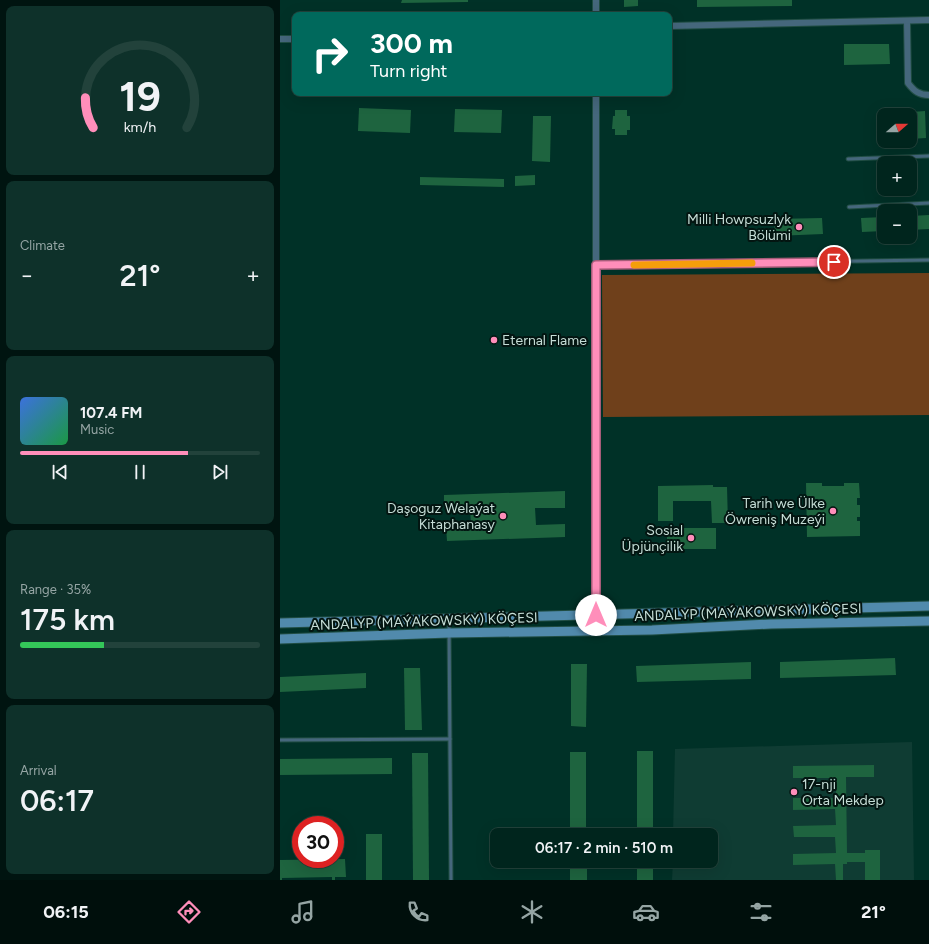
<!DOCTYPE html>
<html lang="en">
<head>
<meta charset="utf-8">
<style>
  :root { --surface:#00251d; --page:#0e312a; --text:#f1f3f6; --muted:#95a5a4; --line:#22423b; --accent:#ff8eba }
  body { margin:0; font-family:Figtree,sans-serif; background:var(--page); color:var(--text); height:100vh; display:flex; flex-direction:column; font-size:15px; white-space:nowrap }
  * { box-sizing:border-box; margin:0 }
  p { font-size:13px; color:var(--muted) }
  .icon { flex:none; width:22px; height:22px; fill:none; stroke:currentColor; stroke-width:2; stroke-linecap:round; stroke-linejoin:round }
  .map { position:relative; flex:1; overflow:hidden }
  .drawer { display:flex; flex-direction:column; gap:6px; padding:6px; background:#001410; width:280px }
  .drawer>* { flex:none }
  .top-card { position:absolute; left:12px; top:12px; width:380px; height:84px; border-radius:8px; box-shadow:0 4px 16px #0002,0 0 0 1px var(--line); background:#00695c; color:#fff; overflow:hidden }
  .needle { width:26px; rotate:70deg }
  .tools { position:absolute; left:597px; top:108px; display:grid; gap:8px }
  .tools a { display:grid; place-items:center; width:40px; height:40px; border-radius:8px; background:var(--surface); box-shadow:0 4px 16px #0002,0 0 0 1px var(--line); font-size:20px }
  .speed { position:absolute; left:12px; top:816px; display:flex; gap:8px; font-size:20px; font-weight:700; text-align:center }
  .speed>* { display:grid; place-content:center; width:52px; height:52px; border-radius:50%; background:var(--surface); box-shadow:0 4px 16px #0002,0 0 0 1px var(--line); line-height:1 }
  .speed .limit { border:6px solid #d22; background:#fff; color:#111 }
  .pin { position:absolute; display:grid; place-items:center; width:34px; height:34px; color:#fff; margin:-17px; border:2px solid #fff; border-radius:50%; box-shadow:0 1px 4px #0007 }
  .me { position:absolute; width:44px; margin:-22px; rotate:0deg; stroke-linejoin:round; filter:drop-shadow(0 0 3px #0008) }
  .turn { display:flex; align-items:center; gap:14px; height:84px; padding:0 12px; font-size:18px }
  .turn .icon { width:52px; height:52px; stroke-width:2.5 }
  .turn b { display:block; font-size:28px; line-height:34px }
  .big { font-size:30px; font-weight:600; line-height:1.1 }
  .drawer .tile { flex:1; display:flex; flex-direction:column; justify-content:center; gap:6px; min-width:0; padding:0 14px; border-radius:8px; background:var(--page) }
  .drawer .dial { align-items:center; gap:0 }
  .dial svg { height:104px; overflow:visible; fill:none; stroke:var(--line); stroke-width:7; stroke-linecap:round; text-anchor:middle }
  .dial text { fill:var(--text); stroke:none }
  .song { display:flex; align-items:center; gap:12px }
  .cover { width:48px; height:48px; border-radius:6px; background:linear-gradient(135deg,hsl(220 70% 55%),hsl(140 70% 35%)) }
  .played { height:4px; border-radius:2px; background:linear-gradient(90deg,var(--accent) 70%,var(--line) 70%) }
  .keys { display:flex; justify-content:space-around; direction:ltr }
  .heat { display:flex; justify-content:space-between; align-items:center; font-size:22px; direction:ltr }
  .charge { height:6px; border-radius:3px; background:linear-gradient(90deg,#34c759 35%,var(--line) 0) }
  .trip { position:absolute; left:210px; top:828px; width:228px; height:40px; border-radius:8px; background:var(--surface); box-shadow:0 4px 16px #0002,0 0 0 1px var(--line); font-weight:600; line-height:40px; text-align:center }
  .menu { display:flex; height:64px; justify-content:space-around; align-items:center; background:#000f0c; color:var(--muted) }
  .menu .icon { width:28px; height:28px }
  .menu .on { color:var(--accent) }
  .menu b { font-size:18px; color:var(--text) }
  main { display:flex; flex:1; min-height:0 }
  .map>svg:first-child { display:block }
</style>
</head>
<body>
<main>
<section class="drawer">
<div class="tile dial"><svg viewBox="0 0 100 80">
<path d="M14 69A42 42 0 1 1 86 69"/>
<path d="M14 69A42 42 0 0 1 8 46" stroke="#ff8eba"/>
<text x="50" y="56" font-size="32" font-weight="700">19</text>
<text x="50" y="72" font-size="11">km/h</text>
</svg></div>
<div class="tile"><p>Climate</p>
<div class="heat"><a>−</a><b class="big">21°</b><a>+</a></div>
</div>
<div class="tile">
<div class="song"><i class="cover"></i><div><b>107.4 FM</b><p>Music</p></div></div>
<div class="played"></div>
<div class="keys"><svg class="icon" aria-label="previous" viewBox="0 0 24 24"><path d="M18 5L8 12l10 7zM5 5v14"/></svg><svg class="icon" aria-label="pause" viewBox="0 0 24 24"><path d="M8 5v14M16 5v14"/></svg><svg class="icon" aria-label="next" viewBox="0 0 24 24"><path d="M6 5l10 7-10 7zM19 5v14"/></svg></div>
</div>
<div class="tile"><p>Range · 35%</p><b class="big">175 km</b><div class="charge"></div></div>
<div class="tile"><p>Arrival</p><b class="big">06:17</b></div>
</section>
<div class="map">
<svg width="649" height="880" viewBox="0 0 649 880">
  <rect width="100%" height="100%" fill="#003127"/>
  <path fill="#0f3c33" d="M 632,742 L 634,880 L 392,880 L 393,861 L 431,861 L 431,835 L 393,835 L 395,749 Z"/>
  <path fill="#6f401b" d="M 649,273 L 649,415 L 323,417 L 322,275 Z"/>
  <g fill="#1e643f">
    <path d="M 122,0 L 188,0 L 188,2 L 121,3 Z"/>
    <path d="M 344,0 L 358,0 L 358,6 L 344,7 Z"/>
    <path d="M 417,0 L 512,0 L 512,6 L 417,7 Z"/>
    <path d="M 564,44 L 609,44 L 610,64 L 564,65 Z"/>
    <path d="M 79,108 L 131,110 L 130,133 L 78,131 Z"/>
    <path d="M 175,109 L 222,110 L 221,133 L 174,132 Z"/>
    <path d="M 335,110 L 347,110 L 347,116 L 350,116 L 350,130 L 347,130 L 347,135 L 335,135 L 335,129 L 332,129 L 333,116 L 335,116 Z"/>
    <path d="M 645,111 L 646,138 L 630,139 L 630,115 L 619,115 L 619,113 Z"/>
    <path d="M 253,116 L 271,116 L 270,162 L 252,161 Z"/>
    <path d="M 255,175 L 255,185 L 235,186 L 235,176 Z"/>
    <path d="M 140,177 L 224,179 L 224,187 L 140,185 Z"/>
    <path d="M 649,215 L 649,229 L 630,230 L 630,216 Z"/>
    <path d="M 604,217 L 604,231 L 582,232 L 581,218 Z"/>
    <path d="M 542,218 L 543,234 L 495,236 L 494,219 Z"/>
    <path d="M 526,483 L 542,483 L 542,486 L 564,486 L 564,483 L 579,483 L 580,498 L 577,498 L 577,505 L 580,505 L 580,517 L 577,517 L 577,521 L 580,521 L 580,536 L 527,537 Z"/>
    <path d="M 433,485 L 433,487 L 447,487 L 448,523 L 432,523 L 431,501 L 393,501 L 393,521 L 378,521 L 378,486 Z"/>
    <path d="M 285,491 L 285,508 L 255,508 L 256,525 L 285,524 L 285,537 L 167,541 L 166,527 L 191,526 L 190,507 L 164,508 L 164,495 Z"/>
    <rect x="387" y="528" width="49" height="21"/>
    <path d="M 615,658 L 616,675 L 500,678 L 500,662 Z"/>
    <path d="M 471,662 L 471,679 L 357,682 L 356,666 Z"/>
    <path d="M 291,664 L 307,664 L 306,727 L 291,726 Z"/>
    <path d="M 124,668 L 140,668 L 142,730 L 125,730 Z"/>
    <path d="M 86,673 L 86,688 L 0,692 L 0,677 Z"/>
    <rect x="357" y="751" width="16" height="84"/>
    <rect x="290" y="752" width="16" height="83"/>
    <path d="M 132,753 L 148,753 L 149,880 L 133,880 Z"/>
    <path d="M 112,758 L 112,774 L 0,775 L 0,759 Z"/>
    <path d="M 594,765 L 594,777 L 566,777 L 567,853 L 585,853 L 585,850 L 600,850 L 600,880 L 585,880 L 585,862 L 567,862 L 567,864 L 563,864 L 563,880 L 556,880 L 555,864 L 513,865 L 513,854 L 556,853 L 555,837 L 514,837 L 513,826 L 556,825 L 555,809 L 513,810 L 513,798 L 556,798 L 556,778 L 513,778 L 513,766 Z"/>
    <rect x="86" y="834" width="16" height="46"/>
    <path d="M 65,859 L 66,877 L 55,877 L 55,880 L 52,880 L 52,877 L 2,878 L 2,880 L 0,880 L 0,860 Z"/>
    <rect x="290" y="861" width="17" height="19"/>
    <rect x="357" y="861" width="16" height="19"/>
  </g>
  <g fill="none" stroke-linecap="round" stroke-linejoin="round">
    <g stroke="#204d43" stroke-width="5">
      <g id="service">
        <path d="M 568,159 L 649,156"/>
        <path d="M 569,207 L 649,203"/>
        <path d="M 316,265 L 649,260"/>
        <path d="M 169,621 L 171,880"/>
        <path d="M 0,740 L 170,739"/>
      </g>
    </g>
    <g stroke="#204d43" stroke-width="8">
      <g id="minor">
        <path d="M 316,0 L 316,15"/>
        <path d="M 627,21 L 628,83 C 634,91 639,95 649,95"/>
        <path d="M 389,26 L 649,20"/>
        <path d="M 0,39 L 15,39"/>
        <path d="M 316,93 L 316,615"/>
      </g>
    </g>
    <g stroke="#204d43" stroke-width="11">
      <g id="secondary">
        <path d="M 0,623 L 649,606"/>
        <path d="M 0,639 L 169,633 L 372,630 L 491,624 L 649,621"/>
      </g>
    </g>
    <use href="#service" stroke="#45677c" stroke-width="3"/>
    <use href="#minor" stroke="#45677c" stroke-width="6"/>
    <use href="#secondary" stroke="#518aac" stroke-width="9"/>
  </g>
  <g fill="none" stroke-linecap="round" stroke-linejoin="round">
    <g stroke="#a65c79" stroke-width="10">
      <path id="route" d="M 316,615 L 316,265 L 554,262"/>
    </g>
    <use href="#route" stroke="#ff8eba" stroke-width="7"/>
    <path stroke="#f59e0b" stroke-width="7" d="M 354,265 L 472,263"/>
  </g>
  <g fill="#ff8eba" stroke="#031511" stroke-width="1.5">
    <circle cx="519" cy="227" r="4"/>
    <circle cx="214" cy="340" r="4"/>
    <circle cx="553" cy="511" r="4"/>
    <circle cx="223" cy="516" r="4"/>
    <circle cx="411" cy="538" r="4"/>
    <circle cx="514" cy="792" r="4"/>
  </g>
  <g text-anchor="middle" stroke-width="4" stroke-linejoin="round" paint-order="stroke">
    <g font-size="14" fill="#c5ddd6" stroke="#031511" text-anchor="end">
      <text x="511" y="224">Milli Howpsuzlyk<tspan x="511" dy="16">Bölümi</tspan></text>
      <text x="222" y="345" text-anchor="start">Eternal Flame</text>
      <text x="545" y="508">Tarih we Ülke<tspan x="545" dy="16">Öwreniş Muzeýi</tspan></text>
      <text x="215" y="513">Daşoguz Welaýat<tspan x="215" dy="16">Kitaphanasy</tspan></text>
      <text x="403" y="535">Sosial<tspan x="403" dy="16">Üpjünçilik</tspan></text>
      <text x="522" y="789" text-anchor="start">17-nji<tspan x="522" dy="16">Orta Mekdep</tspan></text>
    </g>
    <g font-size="14" fill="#c5ddd6" stroke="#031511">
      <text transform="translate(468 612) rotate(-2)" y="5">ANDALYP (MAÝAKOWSKY) KÖÇESI</text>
      <text transform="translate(144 621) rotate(-2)" y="5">ANDALYP (MAÝAKOWSKY) KÖÇESI</text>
    </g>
  </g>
</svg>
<div class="tools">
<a><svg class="needle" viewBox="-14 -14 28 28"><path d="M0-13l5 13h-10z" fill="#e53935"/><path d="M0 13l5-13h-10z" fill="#95a5a4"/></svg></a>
<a>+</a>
<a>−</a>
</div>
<div class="speed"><div class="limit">30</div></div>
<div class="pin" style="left:554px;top:262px;background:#d93025"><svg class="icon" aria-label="arrive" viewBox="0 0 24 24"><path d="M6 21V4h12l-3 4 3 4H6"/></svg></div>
<svg class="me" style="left:316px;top:615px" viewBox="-20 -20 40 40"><circle r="19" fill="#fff"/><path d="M0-13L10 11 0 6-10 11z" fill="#ff8eba"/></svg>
<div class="trip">06:17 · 2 min · 510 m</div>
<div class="top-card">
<div class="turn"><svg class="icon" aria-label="right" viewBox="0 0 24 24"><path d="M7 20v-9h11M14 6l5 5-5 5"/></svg><div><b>300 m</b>Turn right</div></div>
</div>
</div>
</main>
<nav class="menu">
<b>06:15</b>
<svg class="icon on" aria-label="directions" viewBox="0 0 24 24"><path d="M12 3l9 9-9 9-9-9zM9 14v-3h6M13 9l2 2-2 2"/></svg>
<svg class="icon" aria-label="music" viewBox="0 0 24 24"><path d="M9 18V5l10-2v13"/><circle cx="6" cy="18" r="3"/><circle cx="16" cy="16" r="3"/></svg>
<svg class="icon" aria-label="phone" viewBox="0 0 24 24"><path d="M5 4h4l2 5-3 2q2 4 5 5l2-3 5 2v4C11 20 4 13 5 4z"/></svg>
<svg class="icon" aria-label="climate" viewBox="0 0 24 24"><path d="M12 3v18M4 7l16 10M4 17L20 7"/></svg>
<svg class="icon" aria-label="car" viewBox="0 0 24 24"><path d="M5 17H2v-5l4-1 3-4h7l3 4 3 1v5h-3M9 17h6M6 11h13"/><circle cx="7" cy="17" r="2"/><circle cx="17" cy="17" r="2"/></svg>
<svg class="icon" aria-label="filters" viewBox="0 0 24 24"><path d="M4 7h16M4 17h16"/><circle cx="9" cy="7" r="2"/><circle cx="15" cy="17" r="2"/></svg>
<b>21°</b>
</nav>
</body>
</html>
